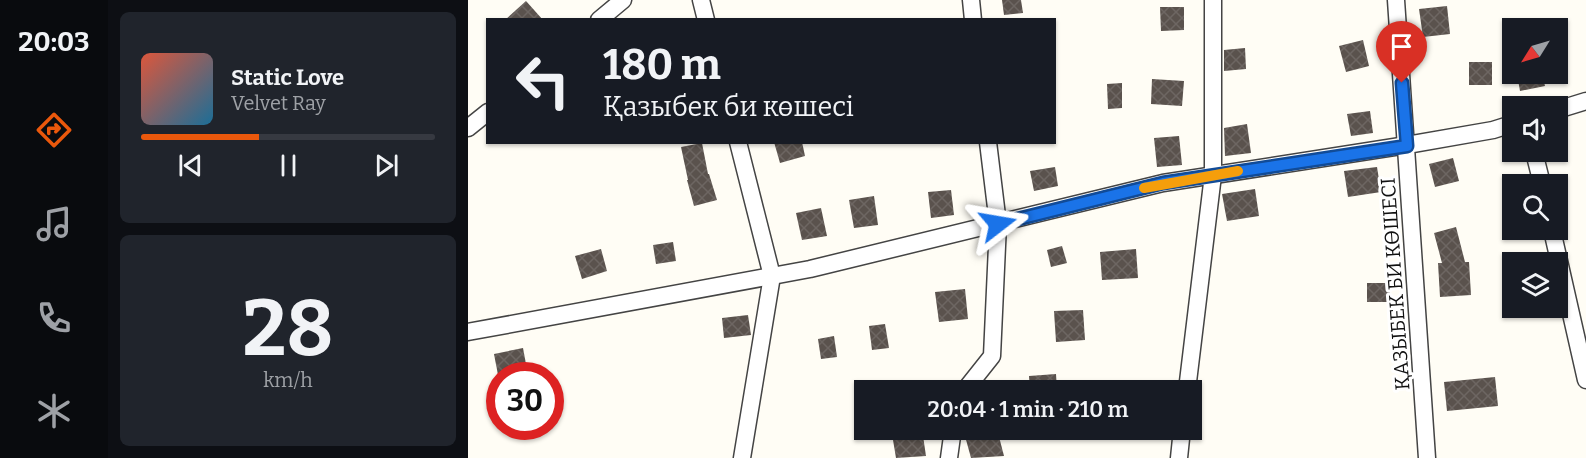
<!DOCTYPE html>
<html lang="en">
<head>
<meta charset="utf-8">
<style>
  :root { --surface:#171b24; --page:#20242c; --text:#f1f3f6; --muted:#9ea1a6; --line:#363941; --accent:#ea580c }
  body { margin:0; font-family:Bitter,serif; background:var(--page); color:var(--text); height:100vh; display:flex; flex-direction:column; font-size:22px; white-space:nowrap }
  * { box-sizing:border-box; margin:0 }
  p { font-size:20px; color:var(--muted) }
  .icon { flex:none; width:33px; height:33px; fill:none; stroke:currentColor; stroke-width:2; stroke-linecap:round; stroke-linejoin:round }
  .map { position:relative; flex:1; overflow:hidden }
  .sheet { display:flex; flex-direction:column; gap:12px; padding:12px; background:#0d0f14; width:360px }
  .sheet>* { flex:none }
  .guide { position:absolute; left:18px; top:18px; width:570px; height:126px; border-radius:0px; box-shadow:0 2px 4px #0004; background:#171b24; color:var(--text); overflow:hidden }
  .needle { width:39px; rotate:233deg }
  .tools { position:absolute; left:1034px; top:18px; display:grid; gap:12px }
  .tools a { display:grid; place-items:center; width:66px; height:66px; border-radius:0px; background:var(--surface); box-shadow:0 2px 4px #0004; font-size:30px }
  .speed { position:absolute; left:18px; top:362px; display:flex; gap:12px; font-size:30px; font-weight:700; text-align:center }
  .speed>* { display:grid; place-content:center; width:78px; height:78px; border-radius:50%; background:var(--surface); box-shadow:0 2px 4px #0004; line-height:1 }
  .speed .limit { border:9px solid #d22; background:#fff; color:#111 }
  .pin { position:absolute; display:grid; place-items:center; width:51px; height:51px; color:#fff; margin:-62px -26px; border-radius:50% 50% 50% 0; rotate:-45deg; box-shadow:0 0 6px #0007 }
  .pin .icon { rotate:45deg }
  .me { position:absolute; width:66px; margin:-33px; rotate:76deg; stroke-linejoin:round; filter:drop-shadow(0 0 4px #0008) }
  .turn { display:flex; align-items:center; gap:21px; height:126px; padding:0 18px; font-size:27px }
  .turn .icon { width:78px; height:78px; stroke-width:2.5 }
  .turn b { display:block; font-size:42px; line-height:51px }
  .sheet .card { flex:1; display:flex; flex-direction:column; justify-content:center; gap:9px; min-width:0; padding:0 21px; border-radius:9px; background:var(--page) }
  .sheet .dial { align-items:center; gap:0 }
  .dial b { font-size:78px; line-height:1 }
  .song { display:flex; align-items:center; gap:18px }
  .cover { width:72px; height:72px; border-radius:9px; background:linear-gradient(135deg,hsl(10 70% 55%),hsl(200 70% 35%)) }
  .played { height:6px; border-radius:3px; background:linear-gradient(90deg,var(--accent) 40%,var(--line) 40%) }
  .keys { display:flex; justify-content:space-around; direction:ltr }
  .trip { position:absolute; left:386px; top:380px; width:348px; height:60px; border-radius:0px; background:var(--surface); box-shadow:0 2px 4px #0004; font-weight:600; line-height:60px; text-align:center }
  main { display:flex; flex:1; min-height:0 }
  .tabs { display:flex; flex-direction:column; width:108px; justify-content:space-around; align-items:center; background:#090b0e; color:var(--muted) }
  .tabs .icon { width:42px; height:42px }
  .tabs .active { color:var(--accent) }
  .tabs b { font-size:27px; color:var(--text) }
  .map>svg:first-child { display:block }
</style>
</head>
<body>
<main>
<nav class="tabs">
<b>20:03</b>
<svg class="icon active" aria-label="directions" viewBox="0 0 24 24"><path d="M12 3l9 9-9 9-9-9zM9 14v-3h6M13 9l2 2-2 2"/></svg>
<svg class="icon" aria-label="music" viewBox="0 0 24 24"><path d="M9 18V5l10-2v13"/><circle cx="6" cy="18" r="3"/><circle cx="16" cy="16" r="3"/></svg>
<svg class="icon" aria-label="phone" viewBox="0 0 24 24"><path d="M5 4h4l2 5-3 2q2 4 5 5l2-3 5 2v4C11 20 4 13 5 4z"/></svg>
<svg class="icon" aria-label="climate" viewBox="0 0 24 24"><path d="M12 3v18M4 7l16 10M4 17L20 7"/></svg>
</nav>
<section class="sheet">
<div class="card">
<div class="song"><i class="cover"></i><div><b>Static Love</b><p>Velvet Ray</p></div></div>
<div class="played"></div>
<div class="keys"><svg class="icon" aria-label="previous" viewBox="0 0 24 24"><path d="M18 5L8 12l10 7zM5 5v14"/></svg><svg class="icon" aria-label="pause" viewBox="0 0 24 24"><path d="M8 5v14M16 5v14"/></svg><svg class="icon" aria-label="next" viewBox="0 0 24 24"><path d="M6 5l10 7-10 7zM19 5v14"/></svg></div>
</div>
<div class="card dial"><b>28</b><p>km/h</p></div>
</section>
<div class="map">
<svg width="1118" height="458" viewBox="0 0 1118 458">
  <defs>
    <pattern id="building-cross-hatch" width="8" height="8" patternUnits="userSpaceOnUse" patternTransform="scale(1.5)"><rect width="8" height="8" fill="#5a524d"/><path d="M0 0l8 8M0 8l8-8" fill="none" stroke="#6d6662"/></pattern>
  </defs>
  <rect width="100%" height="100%" fill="#fffdf5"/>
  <g fill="url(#building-cross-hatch)">
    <path d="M 534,0 L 553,0 L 555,13 L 536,15 Z"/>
    <path d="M 58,1 L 75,20 L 37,20 Z"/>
    <path d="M 979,6 L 982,34 L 955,37 L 951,9 Z"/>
    <path d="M 692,7 L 716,7 L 716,30 L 693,31 Z"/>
    <path d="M 895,40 L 901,66 L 878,72 L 871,46 Z"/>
    <path d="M 777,48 L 778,69 L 756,71 L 756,50 Z"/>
    <rect x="1001" y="62" width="23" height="23"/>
    <path d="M 1049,74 L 1074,74 L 1077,86 L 1052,91 Z"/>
    <path d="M 684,79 L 716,81 L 714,106 L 683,104 Z"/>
    <path d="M 654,83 L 654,108 L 640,109 L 639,84 Z"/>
    <path d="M 902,111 L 905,133 L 883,136 L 879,114 Z"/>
    <path d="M 779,124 L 783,153 L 757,156 L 756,128 Z"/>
    <path d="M 711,136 L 714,165 L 689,167 L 686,138 Z"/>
    <path d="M 306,142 L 334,142 L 337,156 L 312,163 Z"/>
    <path d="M 234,143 L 240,174 L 241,174 L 249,200 L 226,206 L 219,180 L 220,180 L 213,147 Z"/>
    <path d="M 985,158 L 991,181 L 967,187 L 961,164 Z"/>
    <path d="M 587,167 L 590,186 L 566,191 L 562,171 Z"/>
    <path d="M 909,167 L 913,192 L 880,197 L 876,171 Z"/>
    <path d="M 787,189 L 791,216 L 759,221 L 754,194 Z"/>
    <path d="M 483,190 L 486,215 L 463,218 L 460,192 Z"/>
    <path d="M 406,196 L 410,225 L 386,228 L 381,200 Z"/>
    <path d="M 353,208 L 359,236 L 334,240 L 328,213 Z"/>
    <path d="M 988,227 L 997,262 L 1001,262 L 1003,295 L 972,297 L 970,263 L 974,263 L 966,233 Z"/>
    <path d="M 205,242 L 208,261 L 188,264 L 185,245 Z"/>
    <path d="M 594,246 L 599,263 L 583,267 L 579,250 Z"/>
    <path d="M 133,249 L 139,271 L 114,279 L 107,256 Z"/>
    <path d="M 668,249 L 670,278 L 634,280 L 632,252 Z"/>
    <rect x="899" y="283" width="23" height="19"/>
    <path d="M 497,289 L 500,319 L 471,322 L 467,292 Z"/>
    <path d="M 615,310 L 617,340 L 588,342 L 586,311 Z"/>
    <path d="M 280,315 L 283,335 L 256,338 L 254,318 Z"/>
    <path d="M 417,324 L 421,348 L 404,350 L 401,326 Z"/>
    <path d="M 366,336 L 369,357 L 353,359 L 350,339 Z"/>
    <path d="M 55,348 L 60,375 L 30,375 L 26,354 Z"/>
    <path d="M 588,374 L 589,390 L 562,390 L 561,376 Z"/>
    <path d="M 1027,377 L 1030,406 L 979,411 L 976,382 Z"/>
    <path d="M 429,429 L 454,429 L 458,456 L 428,458 L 425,440 L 430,439 Z"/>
    <path d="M 529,429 L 536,456 L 503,458 L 497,436 Z"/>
  </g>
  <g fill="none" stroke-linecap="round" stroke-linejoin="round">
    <g stroke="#444" stroke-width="19">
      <g id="minor">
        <path d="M 233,0 L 238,20"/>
        <path d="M 503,0 L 505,20"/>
        <path d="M 928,0 L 959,458"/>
        <path d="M 131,20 L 155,0"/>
        <path d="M 1089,110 L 1118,101"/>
        <path d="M 0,128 L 20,112"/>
        <path d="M 270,142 L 304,276 L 274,458"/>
        <path d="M 1066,152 L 1074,184"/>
        <path d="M 1084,230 L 1118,380"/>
        <path d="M 0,332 L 342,269 L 695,183 L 939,145 L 1025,130 L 1044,124"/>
        <path d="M 497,390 L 524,356 L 530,224 L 520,142"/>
        <path d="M 719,390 L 745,175 L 745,0"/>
        <path d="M 481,458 L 485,429"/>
        <path d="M 711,458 L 714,429"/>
      </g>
    </g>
    <use href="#minor" stroke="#fff" stroke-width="16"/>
  </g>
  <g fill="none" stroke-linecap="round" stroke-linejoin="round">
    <g stroke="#114b97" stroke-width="15">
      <path id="route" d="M 530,224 L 695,183 L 939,146 L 934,83"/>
    </g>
    <use href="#route" stroke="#1a73e8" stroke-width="10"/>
    <path stroke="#f59e0b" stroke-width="10" d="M 676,188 L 770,171"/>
  </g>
  <g text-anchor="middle" stroke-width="6" stroke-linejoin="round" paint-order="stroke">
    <g font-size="20" fill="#111" stroke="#fff">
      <text transform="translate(927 284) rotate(-94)" y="7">ҚАЗЫБЕК БИ КӨШЕСІ</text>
    </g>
  </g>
</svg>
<div class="tools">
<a><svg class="needle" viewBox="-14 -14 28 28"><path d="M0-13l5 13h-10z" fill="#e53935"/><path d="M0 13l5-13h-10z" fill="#9ea1a6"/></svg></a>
<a><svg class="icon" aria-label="sound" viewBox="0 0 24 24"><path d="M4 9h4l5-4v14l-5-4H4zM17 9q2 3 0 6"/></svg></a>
<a><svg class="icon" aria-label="search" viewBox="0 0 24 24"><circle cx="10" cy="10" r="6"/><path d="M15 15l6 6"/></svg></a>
<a><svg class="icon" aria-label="layers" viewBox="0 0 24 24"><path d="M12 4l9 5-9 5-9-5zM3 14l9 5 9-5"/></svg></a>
</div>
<div class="speed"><div class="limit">30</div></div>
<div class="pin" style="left:934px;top:83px;background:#d93025"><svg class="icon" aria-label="arrive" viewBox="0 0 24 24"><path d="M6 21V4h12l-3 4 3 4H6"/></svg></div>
<svg class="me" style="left:530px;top:224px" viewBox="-20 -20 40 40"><path d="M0-17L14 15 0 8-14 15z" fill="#1a73e8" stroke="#fff" stroke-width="4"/></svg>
<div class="trip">20:04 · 1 min · 210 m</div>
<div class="guide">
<div class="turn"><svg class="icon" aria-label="left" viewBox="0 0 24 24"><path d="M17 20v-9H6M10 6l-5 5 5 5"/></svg><div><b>180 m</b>Қазыбек би көшесі</div></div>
</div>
</div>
</main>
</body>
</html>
